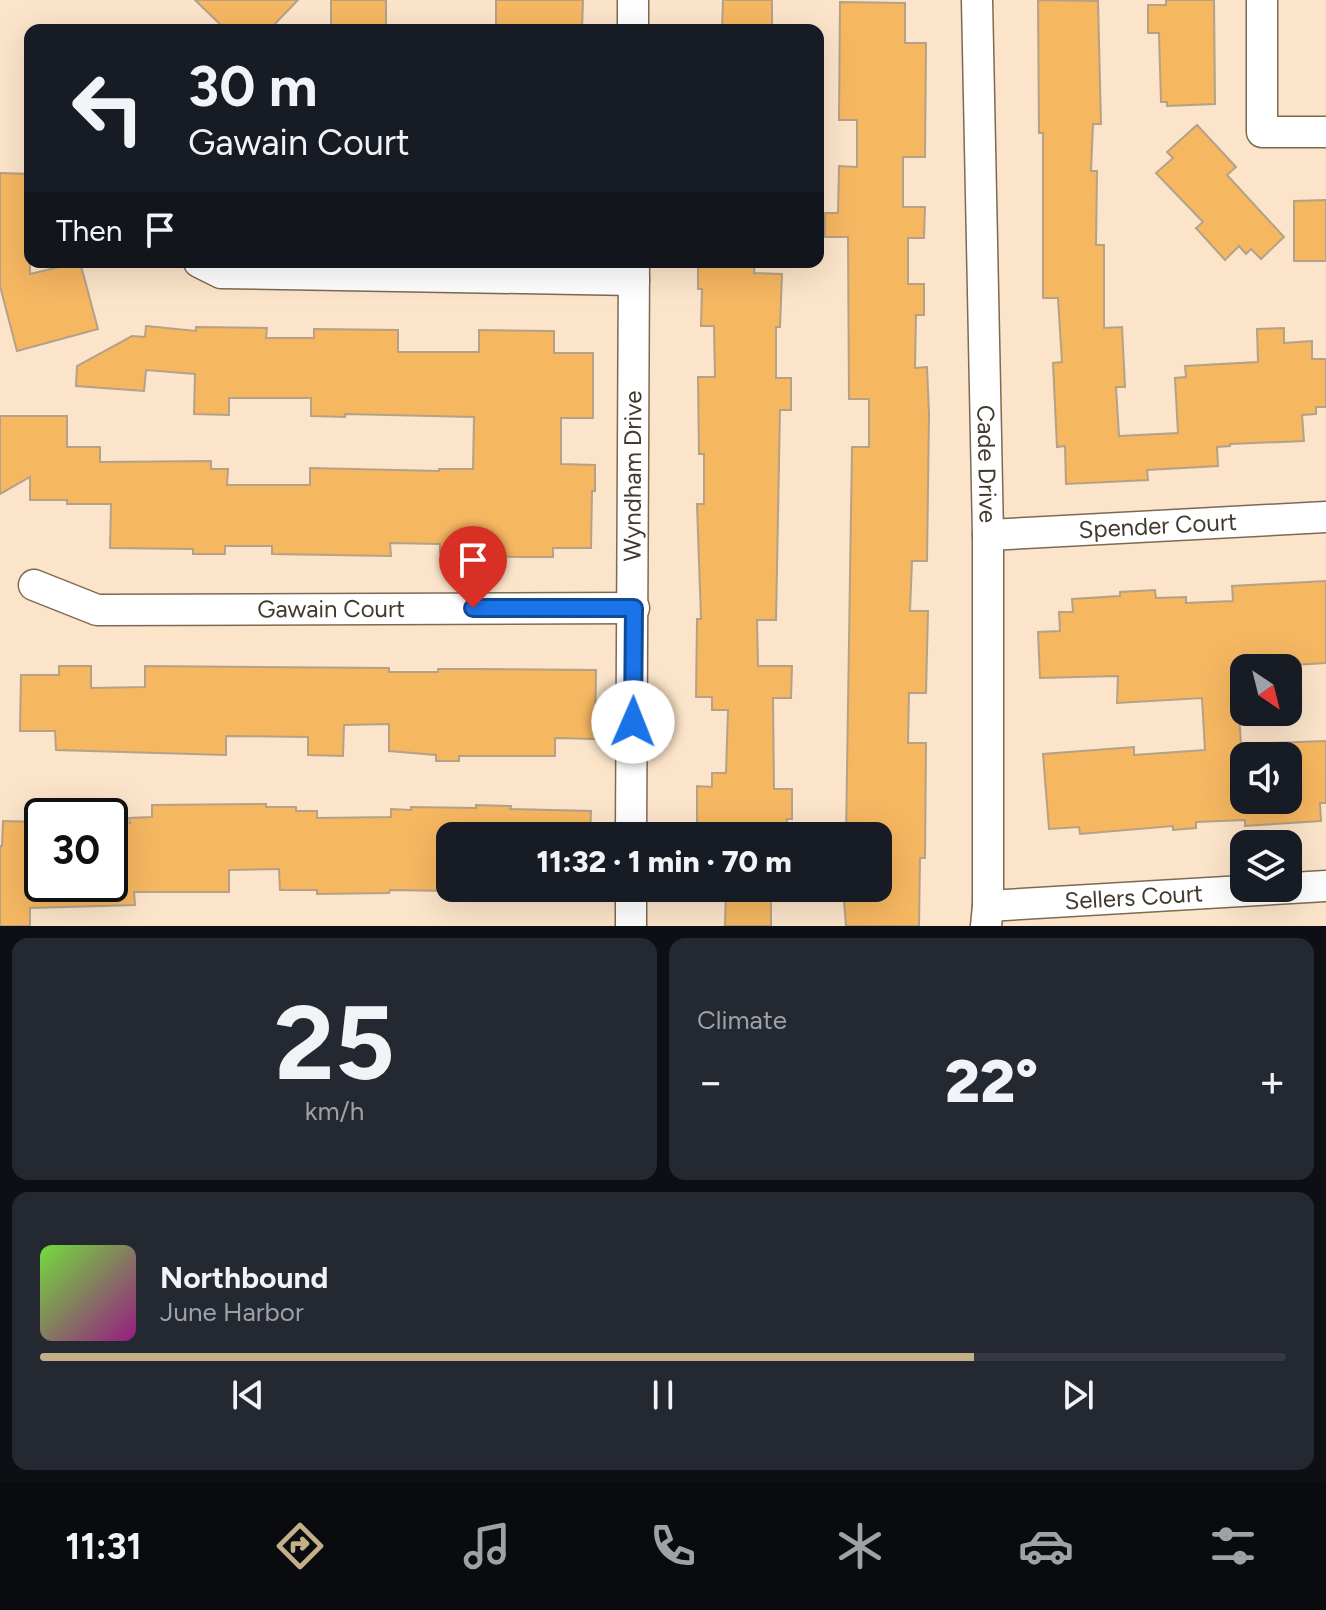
<!DOCTYPE html>
<html lang="en">
<head>
<meta charset="utf-8">
<style>
  :root { --surface:#171b24; --page:#242831; --text:#f1f3f6; --muted:#9ea1a6; --line:#363941; --accent:#c3af88 }
  body { margin:0; font-family:Figtree,sans-serif; background:var(--page); color:var(--text); height:100vh; display:flex; flex-direction:column; font-size:30px; white-space:nowrap }
  * { box-sizing:border-box; margin:0 }
  p { font-size:26px; color:var(--muted) }
  .icon { flex:none; width:44px; height:44px; fill:none; stroke:currentColor; stroke-width:2; stroke-linecap:round; stroke-linejoin:round }
  .map { position:relative; height:926px; overflow:hidden }
  .details { display:flex; flex-direction:column; gap:12px; padding:12px; background:#0d0f14; flex:1 }
  .details>* { flex:none }
  .banner { position:absolute; left:24px; top:24px; width:800px; height:244px; border-radius:16px; box-shadow:0 8px 32px #0002; background:#171b24; color:var(--text); overflow:hidden }
  .needle { width:52px; rotate:145deg }
  .controls { position:absolute; left:1230px; top:654px; display:grid; gap:16px }
  .controls a { display:grid; place-items:center; width:72px; height:72px; border-radius:16px; background:var(--surface); box-shadow:0 8px 32px #0002; font-size:40px }
  .speed { position:absolute; left:24px; top:798px; display:flex; gap:16px; font-size:40px; font-weight:700; text-align:center }
  .speed>* { display:grid; place-content:center; width:104px; height:104px; border-radius:50%; background:var(--surface); box-shadow:0 8px 32px #0002; line-height:1 }
  .speed .limit { border:4px solid #111; border-radius:12px; background:#fff; color:#111 }
  .pin { position:absolute; display:grid; place-items:center; width:68px; height:68px; color:#fff; margin:-82px -34px; border-radius:50% 50% 50% 0; rotate:-45deg; box-shadow:0 0 8px #0007 }
  .pin .icon { rotate:45deg }
  .me { position:absolute; width:88px; margin:-44px; rotate:1deg; stroke-linejoin:round; filter:drop-shadow(0 0 6px #0008) }
  .turn { display:flex; align-items:center; gap:28px; height:168px; padding:0 32px; font-size:36px }
  .turn .icon { width:104px; height:104px; stroke-width:2.5 }
  .turn b { display:block; font-size:56px; line-height:68px }
  .then { display:flex; align-items:center; height:76px; padding:0 32px; background:#0003; gap:16px; font-size:30px }
  .big { font-size:60px; font-weight:800; line-height:1.1 }
  .details .widget { flex:1; display:flex; flex-direction:column; justify-content:center; gap:12px; min-width:0; padding:0 28px; border-radius:16px; background:var(--page) }
  .details .dial { align-items:center; gap:0 }
  .dial b { font-size:104px; line-height:1 }
  .song { display:flex; align-items:center; gap:24px }
  .cover { width:96px; height:96px; border-radius:12px; background:linear-gradient(135deg,hsl(100 70% 55%),hsl(310 70% 35%)) }
  .played { height:8px; border-radius:4px; background:linear-gradient(90deg,var(--accent) 75%,var(--line) 75%) }
  .keys { display:flex; justify-content:space-around; direction:ltr }
  .heat { display:flex; justify-content:space-between; align-items:center; font-size:44px; direction:ltr }
  .details .tiles { flex:1; display:grid; gap:12px; grid-template-columns:1fr 1fr }
  .widget:last-child { grid-column:span 2 }
  .trip { position:absolute; left:436px; top:822px; width:456px; height:80px; border-radius:16px; background:var(--surface); box-shadow:0 8px 32px #0002; font-weight:800; line-height:80px; text-align:center }
  .tabs { display:flex; height:128px; justify-content:space-around; align-items:center; background:#090b0e; color:var(--muted) }
  .tabs .icon { width:56px; height:56px }
  .tabs .selected { color:var(--accent) }
  .tabs b { font-size:36px; color:var(--text) }
  .map>svg:first-child { display:block }
</style>
</head>
<body>
<div class="map">
<svg width="1326" height="926" viewBox="0 0 1326 926">
  <rect width="100%" height="100%" fill="#fbe4c9"/>
  <g fill="#f6b761" stroke="#b5a187" stroke-width="2" fill-rule="evenodd">
    <path d="M 195,0 L 298,0 L 269,30 L 226,30 Z"/>
    <rect x="331" y="0" width="55" height="30"/>
    <path d="M 496,0 L 583,0 L 582,30 L 496,30 Z"/>
    <path d="M 723,0 L 772,0 L 772,30 L 722,30 Z"/>
    <path d="M 1038,0 L 1098,1 L 1101,124 L 1093,124 L 1091,171 L 1097,171 L 1096,245 L 1104,245 L 1104,328 L 1122,327 L 1125,387 L 1116,387 L 1119,436 L 1178,433 L 1175,378 L 1186,377 L 1185,366 L 1258,362 L 1257,329 L 1284,328 L 1284,343 L 1312,341 L 1312,359 L 1326,359 L 1326,407 L 1316,407 L 1316,414 L 1302,415 L 1304,441 L 1230,444 L 1230,446 L 1217,447 L 1218,466 L 1147,470 L 1148,480 L 1066,484 L 1065,446 L 1057,447 L 1053,363 L 1062,362 L 1058,298 L 1043,298 L 1043,133 L 1039,133 Z"/>
    <path d="M 1166,0 L 1214,0 L 1215,104 L 1167,106 L 1167,102 L 1161,102 L 1159,33 L 1148,33 L 1148,5 L 1166,5 Z"/>
    <path d="M 840,2 L 905,3 L 905,43 L 926,43 L 925,157 L 903,157 L 903,207 L 925,207 L 924,238 L 908,238 L 908,284 L 924,284 L 924,315 L 916,315 L 915,368 L 927,367 L 929,414 L 927,561 L 912,561 L 910,611 L 928,611 L 926,693 L 909,693 L 908,743 L 926,743 L 925,858 L 920,858 L 919,926 L 846,926 L 843,888 L 878,888 L 878,836 L 846,836 L 852,447 L 869,447 L 869,399 L 849,399 L 848,237 L 825,237 L 825,213 L 838,213 L 839,166 L 857,167 L 857,120 L 839,120 Z"/>
    <path d="M 1197,125 L 1236,167 L 1227,175 L 1284,237 L 1261,259 L 1251,249 L 1246,254 L 1239,246 L 1225,260 L 1196,228 L 1203,222 L 1156,173 L 1173,158 L 1167,152 Z"/>
    <path d="M 0,173 L 30,174 L 30,274 L 80,262 L 98,329 L 17,351 L 0,286 Z"/>
    <path d="M 1326,200 L 1326,261 L 1294,261 L 1294,201 Z"/>
    <path d="M 698,262 L 755,262 L 754,273 L 782,274 L 780,327 L 776,327 L 776,378 L 791,378 L 791,410 L 780,410 L 776,620 L 757,620 L 758,666 L 792,666 L 791,698 L 773,698 L 774,789 L 792,789 L 792,819 L 787,819 L 786,836 L 697,836 L 697,786 L 712,787 L 712,773 L 726,773 L 728,710 L 712,710 L 712,697 L 696,697 L 697,619 L 701,619 L 697,504 L 704,504 L 704,454 L 699,454 L 698,377 L 715,377 L 714,326 L 701,326 L 702,289 L 698,289 Z"/>
    <path d="M 146,326 L 196,331 L 196,327 L 267,328 L 266,338 L 314,338 L 314,329 L 398,330 L 398,352 L 479,352 L 479,330 L 554,331 L 554,353 L 593,353 L 593,418 L 561,418 L 561,464 L 595,465 L 595,491 L 592,491 L 591,548 L 553,548 L 553,557 L 521,557 L 476,556 L 477,551 L 440,552 L 440,544 L 390,543 L 391,556 L 272,554 L 272,546 L 225,546 L 225,554 L 193,554 L 193,549 L 110,548 L 111,504 L 67,504 L 67,500 L 30,500 L 30,477 L 0,494 L 0,416 L 67,416 L 67,447 L 100,447 L 100,462 L 211,461 L 211,469 L 228,469 L 227,485 L 310,485 L 310,468 L 439,471 L 439,469 L 473,469 L 474,417 L 345,414 L 345,417 L 311,416 L 311,398 L 229,398 L 229,415 L 194,414 L 195,374 L 146,370 L 144,391 L 76,386 L 77,366 L 132,336 L 145,337 Z"/>
    <path d="M 1326,581 L 1326,663 L 1244,668 L 1244,681 L 1237,681 L 1241,744 L 1326,741 L 1326,803 L 1320,803 L 1321,821 L 1245,826 L 1245,820 L 1196,822 L 1196,828 L 1173,830 L 1173,826 L 1080,834 L 1079,827 L 1049,829 L 1043,754 L 1134,747 L 1134,755 L 1205,750 L 1202,698 L 1117,703 L 1118,676 L 1040,678 L 1038,632 L 1060,631 L 1059,612 L 1073,612 L 1072,599 L 1120,596 L 1120,592 L 1155,590 L 1156,598 L 1186,597 L 1186,603 L 1233,601 L 1232,586 ZM 1244,756 L 1288,756 L 1288,800 L 1244,800 Z"/>
    <path d="M 59,666 L 91,666 L 91,688 L 145,687 L 145,666 L 389,668 L 389,672 L 438,672 L 438,669 L 477,669 L 596,670 L 595,739 L 555,738 L 555,756 L 459,756 L 459,761 L 436,761 L 436,755 L 389,751 L 389,724 L 344,725 L 343,756 L 308,755 L 308,737 L 226,736 L 226,755 L 56,750 L 55,731 L 20,731 L 21,675 L 59,675 Z"/>
    <path d="M 266,804 L 266,807 L 296,807 L 296,811 L 317,811 L 317,818 L 391,817 L 391,809 L 411,810 L 411,807 L 476,808 L 476,805 L 511,806 L 510,809 L 591,811 L 590,836 L 450,836 L 450,891 L 390,890 L 389,893 L 317,894 L 317,890 L 280,890 L 279,869 L 229,870 L 229,892 L 134,892 L 135,905 L 30,908 L 30,926 L 0,926 L 0,846 L 2,846 L 3,821 L 42,822 L 42,884 L 119,884 L 118,824 L 130,823 L 129,818 L 152,817 L 152,805 Z"/>
    <path d="M 726,888 L 771,888 L 771,926 L 725,926 Z"/>
  </g>
  <g fill="none" stroke-linecap="round" stroke-linejoin="round">
    <g stroke="#7e6a52" stroke-width="33">
      <g id="minor">
        <path d="M 633,0 L 633,30"/>
        <path id="s1" d="M 977,0 L 988,535 L 988,906 L 986,926"/>
        <path d="M 1262,0 L 1262,132 L 1326,132"/>
        <path d="M 199,262 L 221,273 L 634,280"/>
        <path id="s2" d="M 988,535 L 1326,517"/>
        <path id="s3" d="M 34,585 L 97,610 L 634,608"/>
        <path id="s4" d="M 631,836 L 634,262"/>
        <path id="s5" d="M 988,906 L 1326,886"/>
        <path d="M 631,926 L 631,888"/>
      </g>
    </g>
    <use href="#minor" stroke="#fff" stroke-width="30"/>
  </g>
  <g fill="none" stroke-linecap="round" stroke-linejoin="round">
    <g stroke="#114b97" stroke-width="20">
      <path id="route" d="M 473,608 L 634,608 L 633,722"/>
    </g>
    <use href="#route" stroke="#1a73e8" stroke-width="14"/>
  </g>
  <g text-anchor="middle" stroke-width="8" stroke-linejoin="round" paint-order="stroke">
    <g font-size="24" fill="#433a2f" stroke="#fff">
      <text dy="8" stroke="none"><textPath href="#s1" startOffset="464">Cade Drive</textPath></text>
      <text dy="8" stroke="none"><textPath href="#s4" startOffset="360">Wyndham Drive</textPath></text>
      <text dy="8" stroke="none"><textPath href="#s2" startOffset="170">Spender Court</textPath></text>
      <text dy="8" stroke="none"><textPath href="#s3" startOffset="302">Gawain Court</textPath></text>
      <text dy="8" stroke="none"><textPath href="#s5" startOffset="146">Sellers Court</textPath></text>
    </g>
  </g>
</svg>
<div class="controls">
<a><svg class="needle" viewBox="-14 -14 28 28"><path d="M0-13l5 13h-10z" fill="#e53935"/><path d="M0 13l5-13h-10z" fill="#9ea1a6"/></svg></a>
<a><svg class="icon" aria-label="sound" viewBox="0 0 24 24"><path d="M4 9h4l5-4v14l-5-4H4zM17 9q2 3 0 6"/></svg></a>
<a><svg class="icon" aria-label="layers" viewBox="0 0 24 24"><path d="M12 4l9 5-9 5-9-5zM3 14l9 5 9-5"/></svg></a>
</div>
<div class="speed"><div class="limit">30</div></div>
<div class="pin" style="left:473px;top:608px;background:#d93025"><svg class="icon" aria-label="arrive" viewBox="0 0 24 24"><path d="M6 21V4h12l-3 4 3 4H6"/></svg></div>
<svg class="me" style="left:633px;top:722px" viewBox="-20 -20 40 40"><circle r="19" fill="#fff"/><path d="M0-13L10 11 0 6-10 11z" fill="#1a73e8"/></svg>
<div class="trip">11:32 · 1 min · 70 m</div>
<div class="banner">
<div class="turn"><svg class="icon" aria-label="left" viewBox="0 0 24 24"><path d="M17 20v-9H6M10 6l-5 5 5 5"/></svg><div><b>30 m</b>Gawain Court</div></div>
<div class="then">Then<svg class="icon" aria-label="arrive" viewBox="0 0 24 24"><path d="M6 21V4h12l-3 4 3 4H6"/></svg></div>
</div>
</div>
<section class="details">
<div class="tiles">
<div class="widget dial"><b>25</b><p>km/h</p></div>
<div class="widget"><p>Climate</p>
<div class="heat"><a>−</a><b class="big">22°</b><a>+</a></div>
</div>
<div class="widget">
<div class="song"><i class="cover"></i><div><b>Northbound</b><p>June Harbor</p></div></div>
<div class="played"></div>
<div class="keys"><svg class="icon" aria-label="previous" viewBox="0 0 24 24"><path d="M18 5L8 12l10 7zM5 5v14"/></svg><svg class="icon" aria-label="pause" viewBox="0 0 24 24"><path d="M8 5v14M16 5v14"/></svg><svg class="icon" aria-label="next" viewBox="0 0 24 24"><path d="M6 5l10 7-10 7zM19 5v14"/></svg></div>
</div>
</div>
</section>
<nav class="tabs">
<b>11:31</b>
<svg class="icon selected" aria-label="directions" viewBox="0 0 24 24"><path d="M12 3l9 9-9 9-9-9zM9 14v-3h6M13 9l2 2-2 2"/></svg>
<svg class="icon" aria-label="music" viewBox="0 0 24 24"><path d="M9 18V5l10-2v13"/><circle cx="6" cy="18" r="3"/><circle cx="16" cy="16" r="3"/></svg>
<svg class="icon" aria-label="phone" viewBox="0 0 24 24"><path d="M5 4h4l2 5-3 2q2 4 5 5l2-3 5 2v4C11 20 4 13 5 4z"/></svg>
<svg class="icon" aria-label="climate" viewBox="0 0 24 24"><path d="M12 3v18M4 7l16 10M4 17L20 7"/></svg>
<svg class="icon" aria-label="car" viewBox="0 0 24 24"><path d="M5 17H2v-5l4-1 3-4h7l3 4 3 1v5h-3M9 17h6M6 11h13"/><circle cx="7" cy="17" r="2"/><circle cx="17" cy="17" r="2"/></svg>
<svg class="icon" aria-label="filters" viewBox="0 0 24 24"><path d="M4 7h16M4 17h16"/><circle cx="9" cy="7" r="2"/><circle cx="15" cy="17" r="2"/></svg>
</nav>
</body>
</html>
